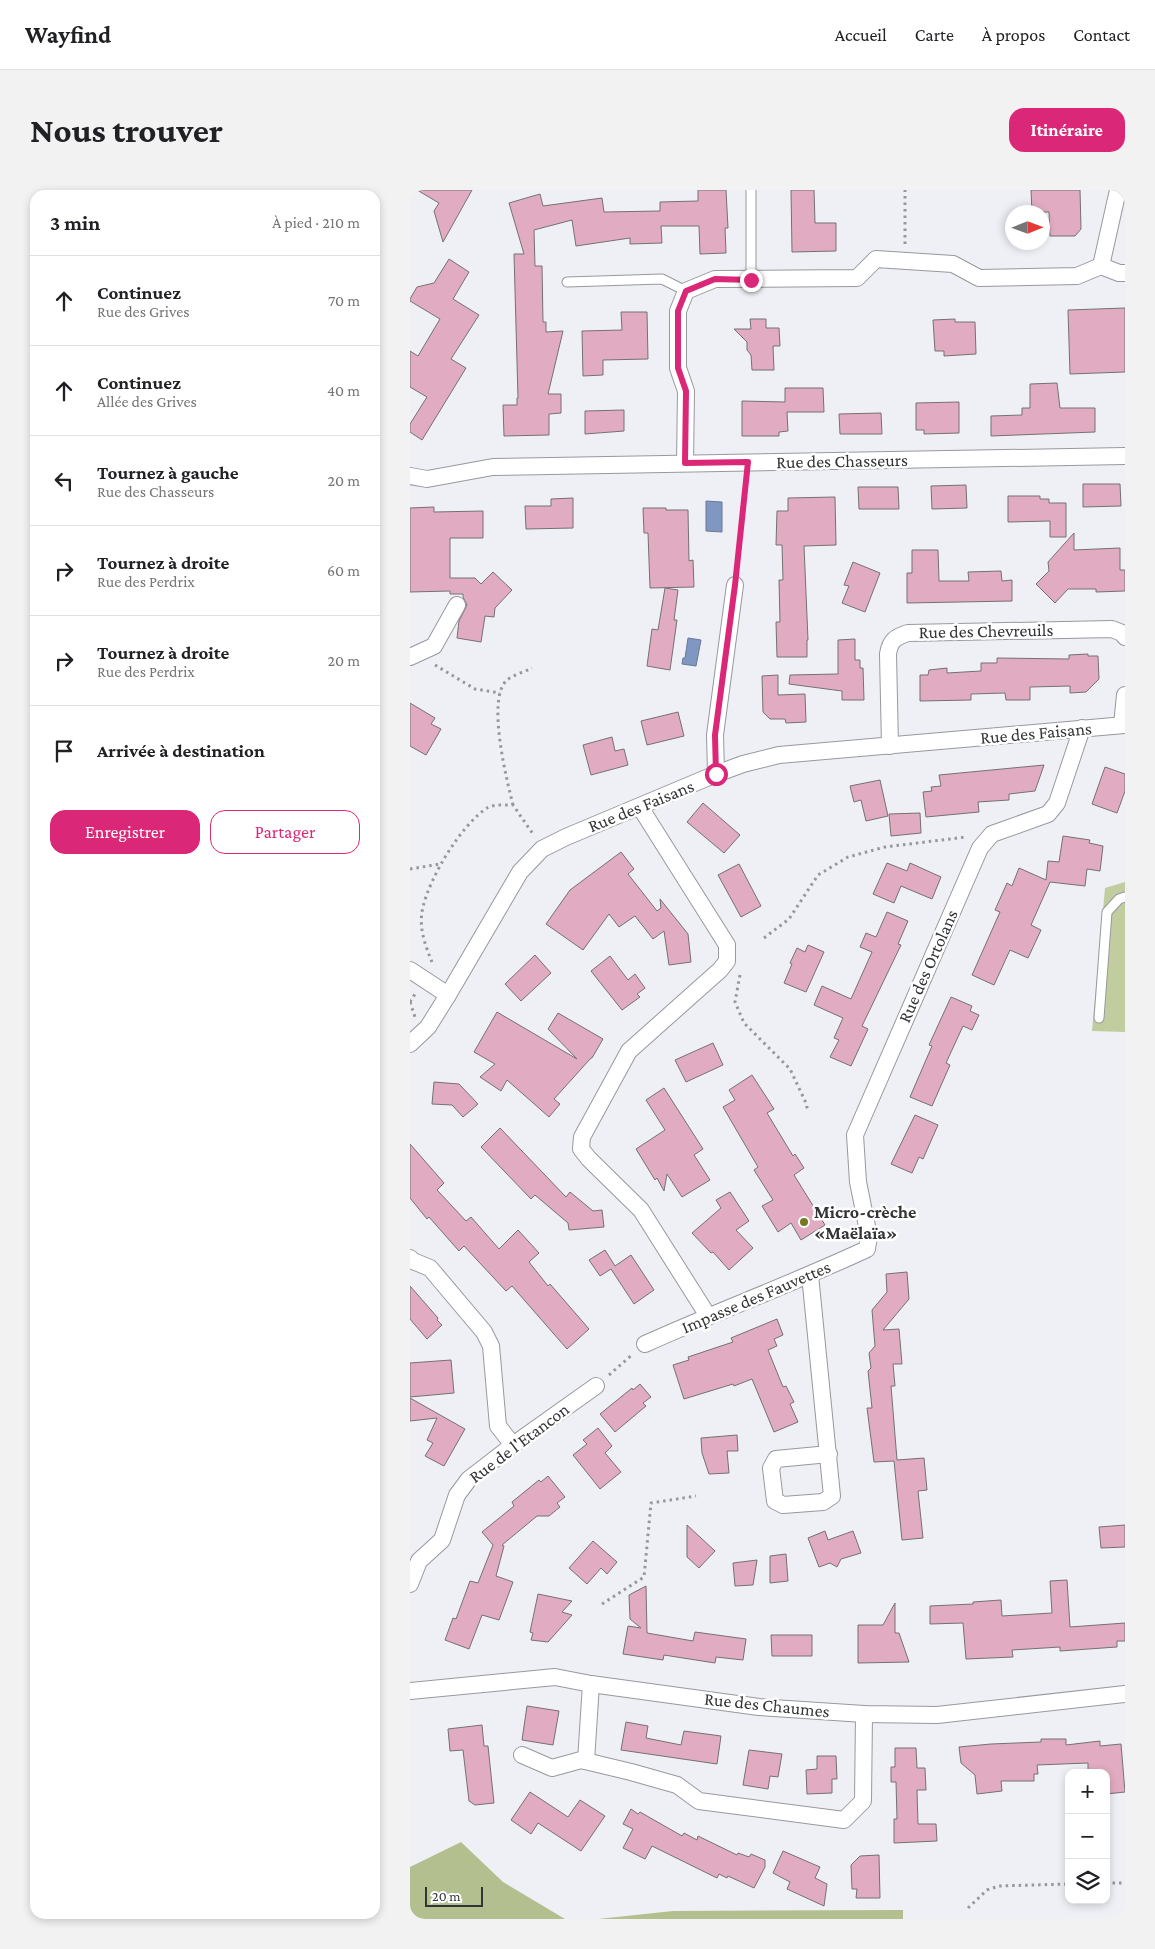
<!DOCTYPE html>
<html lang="fr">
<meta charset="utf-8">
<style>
body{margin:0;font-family:"Crimson Pro",serif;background:#f2f2f2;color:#202124}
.controls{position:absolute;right:15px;bottom:15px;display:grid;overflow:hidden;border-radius:10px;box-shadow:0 2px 8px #0003}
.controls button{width:45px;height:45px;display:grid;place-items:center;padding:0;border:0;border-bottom:1px solid #e0e0e0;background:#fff;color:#202124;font:25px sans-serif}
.compass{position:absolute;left:595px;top:15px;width:45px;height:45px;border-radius:50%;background:#fff;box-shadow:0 2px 8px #0003;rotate:89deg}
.scale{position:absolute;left:15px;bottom:12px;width:58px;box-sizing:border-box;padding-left:5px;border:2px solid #333436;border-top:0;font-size:14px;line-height:18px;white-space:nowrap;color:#333436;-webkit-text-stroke:4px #fff;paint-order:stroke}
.stop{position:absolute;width:15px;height:15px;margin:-11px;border:4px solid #db2777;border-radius:50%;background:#fff}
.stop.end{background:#db2777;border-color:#fff;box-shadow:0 1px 5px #0008}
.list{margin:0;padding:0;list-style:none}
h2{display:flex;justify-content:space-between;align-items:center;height:65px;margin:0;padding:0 20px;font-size:21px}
h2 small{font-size:16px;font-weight:400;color:#757577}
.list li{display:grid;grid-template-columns:32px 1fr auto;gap:15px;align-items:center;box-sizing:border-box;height:90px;padding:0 20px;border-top:1px solid #e0e0e0}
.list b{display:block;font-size:19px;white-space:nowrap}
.list p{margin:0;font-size:16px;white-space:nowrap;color:#757577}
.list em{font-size:16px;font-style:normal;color:#757577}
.actions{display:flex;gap:10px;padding:15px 20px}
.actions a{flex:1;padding:11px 0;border:1px solid #db2777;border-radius:15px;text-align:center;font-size:18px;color:#db2777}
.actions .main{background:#db2777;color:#fff}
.icon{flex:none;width:28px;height:28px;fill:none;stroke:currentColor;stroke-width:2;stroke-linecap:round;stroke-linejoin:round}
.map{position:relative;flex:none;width:715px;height:1729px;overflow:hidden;border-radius:15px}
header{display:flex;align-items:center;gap:30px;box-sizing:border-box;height:70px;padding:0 25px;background:#fff;border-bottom:1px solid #e0e0e0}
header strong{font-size:24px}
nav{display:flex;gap:28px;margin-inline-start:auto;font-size:18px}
.intro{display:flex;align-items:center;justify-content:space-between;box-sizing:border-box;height:120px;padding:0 30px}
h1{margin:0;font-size:35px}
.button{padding:12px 22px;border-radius:15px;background:#db2777;color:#fff;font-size:18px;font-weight:700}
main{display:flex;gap:30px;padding:0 30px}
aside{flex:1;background:#fff;border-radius:15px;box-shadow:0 2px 8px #0003}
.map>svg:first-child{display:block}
.green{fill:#c1cd9f}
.forest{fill:#b3bf8e}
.water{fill:#8097c1;stroke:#697997}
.building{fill:#e1acc1;stroke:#757072}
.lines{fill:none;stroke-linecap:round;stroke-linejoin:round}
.service-casing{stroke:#97999e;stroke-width:11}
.minor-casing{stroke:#97999e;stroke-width:18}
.path{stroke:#96979b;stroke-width:3;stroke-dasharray:2.5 4;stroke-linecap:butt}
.service{stroke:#fff;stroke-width:9}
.minor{stroke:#fff;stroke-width:16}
.route{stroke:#db2777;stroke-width:6}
.poi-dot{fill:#78781e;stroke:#fff;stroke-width:2}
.labels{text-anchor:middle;stroke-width:5;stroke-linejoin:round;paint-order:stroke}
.street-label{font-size:18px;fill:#333436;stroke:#fff}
.poi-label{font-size:18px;font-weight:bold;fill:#333436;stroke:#fff;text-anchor:start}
</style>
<header>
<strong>Wayfind</strong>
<nav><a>Accueil</a><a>Carte</a><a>À propos</a><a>Contact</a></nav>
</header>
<div class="intro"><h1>Nous trouver</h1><a class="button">Itinéraire</a></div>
<main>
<aside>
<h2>3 min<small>À pied · 210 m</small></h2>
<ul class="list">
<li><svg class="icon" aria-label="ahead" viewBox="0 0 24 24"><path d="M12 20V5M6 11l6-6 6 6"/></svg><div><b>Continuez</b><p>Rue des Grives</p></div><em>70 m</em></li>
<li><svg class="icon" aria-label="ahead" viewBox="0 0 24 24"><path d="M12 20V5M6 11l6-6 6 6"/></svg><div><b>Continuez</b><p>Allée des Grives</p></div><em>40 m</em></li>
<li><svg class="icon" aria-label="left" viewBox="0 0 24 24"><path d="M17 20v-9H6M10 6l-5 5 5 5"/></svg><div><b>Tournez à gauche</b><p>Rue des Chasseurs</p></div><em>20 m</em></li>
<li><svg class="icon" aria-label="right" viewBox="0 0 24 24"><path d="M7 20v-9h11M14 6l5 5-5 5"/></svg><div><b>Tournez à droite</b><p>Rue des Perdrix</p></div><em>60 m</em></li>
<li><svg class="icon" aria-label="right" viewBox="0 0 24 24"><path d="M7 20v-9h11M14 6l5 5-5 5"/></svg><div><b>Tournez à droite</b><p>Rue des Perdrix</p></div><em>20 m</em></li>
<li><svg class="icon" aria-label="arrive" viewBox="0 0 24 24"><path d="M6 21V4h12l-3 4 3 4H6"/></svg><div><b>Arrivée à destination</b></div></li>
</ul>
<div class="actions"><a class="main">Enregistrer</a><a>Partager</a></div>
</aside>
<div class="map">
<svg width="715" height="1729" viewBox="0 0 715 1729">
<rect width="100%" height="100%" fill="#eef0f5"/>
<polygon class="green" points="715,692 715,842 682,841 695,698"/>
<g class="forest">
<polygon points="51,1652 93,1692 155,1729 0,1729 0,1677"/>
<polygon points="493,1720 493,1729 188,1729 263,1721"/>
</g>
<g class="water">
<polygon points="296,311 312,312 312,342 296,341"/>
<polygon points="278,448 291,450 286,476 272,474 273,468 275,468"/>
</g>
<g class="building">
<polygon points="7,0 62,0 33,52 24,21 29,13"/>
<polygon points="288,0 316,0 318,38 315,38 316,63 290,64 289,36 251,36 252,53 220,54 220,48 166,56 162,30 124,40 125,76 132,76 133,132 136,132 136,142 153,141 138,204 151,204 151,223 139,224 139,245 94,246 93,215 107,215 107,208 108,208 104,64 114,64 99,13 130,4 133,16 192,8 194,22 250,21 250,12 288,11"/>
<polygon points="381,0 404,0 405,33 426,33 426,61 382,62"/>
<polygon points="621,0 670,0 671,39 665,46 640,46 639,22 622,22"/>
<polygon points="39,69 59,82 43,109 69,125 41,169 56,178 12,250 0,242 0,234 17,207 0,197 0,161 8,166 30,129 0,111 0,109 7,97 24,93"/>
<polygon points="715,118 715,182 660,184 658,120"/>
<polygon points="211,122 237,122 238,169 193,170 193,185 173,186 172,141 212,140"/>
<polygon points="340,129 356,129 356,138 369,138 370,156 363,156 364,180 342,180 341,165 337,160 337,152 324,139 341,139"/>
<polygon points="545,129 545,132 565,132 566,164 534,166 534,161 525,161 523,130"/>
<polygon points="647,193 650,218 685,218 685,242 581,246 581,226 612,225 612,218 620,218 620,194"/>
<polygon points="375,198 413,198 414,222 377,222 378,241 369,242 369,246 332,246 332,211 375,212"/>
<polygon points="549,212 549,243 514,244 514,240 506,240 506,213"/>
<polygon points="214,220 214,241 175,244 175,221"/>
<polygon points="471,223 472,244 430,244 429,224"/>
<polygon points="673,294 710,294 711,316 673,317"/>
<polygon points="556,295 557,318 522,319 521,296"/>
<polygon points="448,297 488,297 489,319 449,319"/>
<polygon points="598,306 630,306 630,309 639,309 639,313 656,313 656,347 640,347 640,331 598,332"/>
<polygon points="425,307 426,355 394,356 398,450 397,450 397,467 367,467 366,432 370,432 369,390 373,390 372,355 366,355 367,321 378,321 378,308"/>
<polygon points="163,308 163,338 116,339 115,316 141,316 141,309"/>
<polygon points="24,317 24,322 73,321 73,348 40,348 40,388 65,388 71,394 83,382 102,400 85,418 84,427 75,426 71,452 47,448 49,431 57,415 53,407 53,404 40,404 40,401 0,402 0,318"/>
<polygon points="233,318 256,318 256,320 278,320 279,371 283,370 284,397 240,398 238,343 234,343"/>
<polygon points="664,343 664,360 710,358 710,380 715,380 715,401 686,402 686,399 658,399 645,413 626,394 639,381 638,372"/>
<polygon points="502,360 528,360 529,391 559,391 558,382 591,381 592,391 602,390 602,411 497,413 497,383 502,383"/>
<polygon points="443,372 470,383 455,422 432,413 439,396 434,395"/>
<polygon points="255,398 268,400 264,430 267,430 260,480 237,476 242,439 248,440"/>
<polygon points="445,449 445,470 450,470 450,478 453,478 454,510 432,510 432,501 379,494 380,485 428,484 428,450"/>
<polygon points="678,464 678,466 688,466 689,489 676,502 660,503 660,496 620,497 620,510 596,510 595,503 561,504 561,510 510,511 510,485 518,485 519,480 537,478 537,483 571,481 571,473 587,473 587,468 659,469 659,465"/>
<polygon points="368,485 368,505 395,504 396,532 376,533 375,529 360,529 353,522 352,486"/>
<polygon points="0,513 25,528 21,534 31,539 16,565 0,556"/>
<polygon points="268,522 274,546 237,555 231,531"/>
<polygon points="202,547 205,561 214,559 218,575 181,585 173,555"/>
<polygon points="634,575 625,601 599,604 599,610 568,612 569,622 516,627 513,602 522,601 521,597 531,596 529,585"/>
<polygon points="695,577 715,584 715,601 707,623 682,614"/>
<polygon points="470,590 478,626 456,631 451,610 444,612 440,596"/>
<polygon points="293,613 330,645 314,663 277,632"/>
<polygon points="510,623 511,643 481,646 479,624"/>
<polygon points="653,646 680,650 679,653 693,656 690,681 677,679 675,696 640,692 621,735 631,740 618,768 600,760 584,795 562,785 590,722 585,720 597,693 602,696 609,678 636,690 638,671 649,672"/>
<polygon points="211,662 224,679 218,684 247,721 251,718 250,709 278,744 281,772 259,775 254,741 243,749 225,726 209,737 199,724 173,760 136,734 160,700"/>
<polygon points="477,673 497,681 500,673 531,687 522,709 491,696 484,713 463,704"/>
<polygon points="329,674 351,716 331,727 308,685"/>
<polygon points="477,722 498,731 488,754 491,755 452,836 458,839 441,876 420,867 429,850 424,848 433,828 404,815 412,796 441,809 462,762 450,757 456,743 466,747"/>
<polygon points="398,755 414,762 396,802 374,793 382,774 380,773 387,758 395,762"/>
<polygon points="125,765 141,783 111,811 95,794"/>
<polygon points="200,766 218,790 225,784 235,798 227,804 230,807 212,820 181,781"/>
<polygon points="541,807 562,816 560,821 569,825 562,840 553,836 536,873 540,875 522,916 500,907 522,856 519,855"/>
<polygon points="87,822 167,869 138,839 148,823 193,849 182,868 181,868 144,909 150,914 139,927 97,890 91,901 70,887 85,874 64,862"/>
<polygon points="303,853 313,875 276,892 265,870"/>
<polygon points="342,885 364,919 357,923 383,966 385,964 394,978 384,985 415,1035 391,1050 381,1033 368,1042 352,1016 363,1010 344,980 348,977 313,917 325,910 319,900"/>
<polygon points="24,892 49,894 68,914 53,927 42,915 22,914"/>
<polygon points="254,898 293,959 284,965 300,990 272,1007 257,984 254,1001 247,988 245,990 226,959 255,940 236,910"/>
<polygon points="505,925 528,935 513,969 509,967 502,983 481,974"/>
<polygon points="90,938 156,1007 160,1002 183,1021 192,1020 194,1037 159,1040 158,1033 125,1005 121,1009 71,957"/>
<polygon points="0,954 34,993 27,1000 56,1031 61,1027 89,1059 108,1040 129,1063 119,1072 138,1096 140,1094 179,1139 157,1159 102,1096 96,1101 54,1056 49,1061 19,1027 17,1029 0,1008"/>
<polygon points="320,1002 339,1031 326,1040 343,1058 319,1080 303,1062 301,1063 282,1043 311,1018 306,1010"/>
<polygon points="195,1060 205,1076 221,1065 244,1100 224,1114 201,1079 190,1086 179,1070"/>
<polygon points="497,1082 499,1109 473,1140 489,1139 492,1174 483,1174 485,1196 481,1196 487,1270 514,1268 517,1300 508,1301 513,1348 492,1350 484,1271 464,1272 457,1218 462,1218 458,1181 461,1178 459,1163 465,1156 462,1120 477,1102 476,1084"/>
<polygon points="0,1096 28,1128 27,1130 32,1135 17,1149 0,1129"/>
<polygon points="367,1129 373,1145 364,1149 367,1156 358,1160 373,1197 376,1196 384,1212 380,1214 388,1232 364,1242 342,1189 324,1196 323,1194 274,1209 263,1175 279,1170 278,1167 323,1152 321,1148"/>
<polygon points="41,1170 44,1203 0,1207 0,1173"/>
<polygon points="230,1194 241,1207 233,1213 236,1216 205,1242 190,1224 222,1198 223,1200"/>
<polygon points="0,1208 55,1239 34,1276 15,1266 23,1253 17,1250 27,1228 0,1231"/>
<polygon points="188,1238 202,1256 195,1263 211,1282 190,1299 163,1265 177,1254 173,1250"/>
<polygon points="327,1245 328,1261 317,1261 319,1283 299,1284 292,1263 291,1248"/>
<polygon points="138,1286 155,1307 147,1313 150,1317 139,1326 127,1326 92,1355 94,1356 86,1386 103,1392 89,1430 72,1425 59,1459 35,1450 43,1428 46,1429 60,1391 68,1393 83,1355 72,1342 104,1316 102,1312 129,1290 131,1292"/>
<polygon points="277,1335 305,1361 289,1378 277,1367"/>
<polygon points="715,1335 715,1357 691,1358 689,1337"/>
<polygon points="415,1341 418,1350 443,1341 451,1363 431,1369 427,1377 420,1373 409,1377 398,1348"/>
<polygon points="183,1351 207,1372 197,1384 191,1378 177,1394 159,1378"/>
<polygon points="376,1364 378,1391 360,1393 360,1366"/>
<polygon points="347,1370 343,1395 325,1396 323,1373"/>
<polygon points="657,1390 660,1437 715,1433 715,1451 707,1451 707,1457 650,1461 650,1457 602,1460 603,1467 556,1469 553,1433 520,1434 520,1416 563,1414 563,1412 591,1410 592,1426 642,1423 640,1391"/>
<polygon points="236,1396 237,1443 283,1451 285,1442 336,1449 333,1470 306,1467 305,1473 254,1465 253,1470 213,1464 218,1436 231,1438 220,1429 219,1405"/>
<polygon points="128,1404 162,1411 152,1422 162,1425 138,1452 121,1450 123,1443 120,1442"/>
<polygon points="485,1413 485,1443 489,1443 499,1472 448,1473 448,1435 473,1435"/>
<polygon points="361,1445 402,1445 402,1466 362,1466"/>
<polygon points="117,1516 149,1521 143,1555 112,1550"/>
<polygon points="216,1532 238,1536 236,1548 271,1555 274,1541 311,1546 307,1574 211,1560"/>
<polygon points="72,1535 74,1556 78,1556 84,1613 65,1615 59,1611 53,1560 40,1561 38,1539"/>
<polygon points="631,1549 656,1549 656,1555 690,1551 690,1556 711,1554 715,1602 696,1604 696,1583 678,1583 678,1573 627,1575 628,1584 624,1584 624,1591 591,1591 592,1601 567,1604 565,1585 551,1573 549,1557 581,1554 631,1552"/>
<polygon points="485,1558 506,1558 507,1578 515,1578 516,1600 507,1600 508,1634 526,1634 527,1651 484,1653 484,1629 487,1629 486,1592 481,1592 481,1577 485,1577"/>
<polygon points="339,1560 372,1564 368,1587 360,1586 358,1599 333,1595"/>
<polygon points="407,1566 426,1566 427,1589 422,1589 422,1603 397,1604 396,1580 407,1579"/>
<polygon points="120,1602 158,1627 170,1610 195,1626 171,1661 128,1633 121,1644 101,1630"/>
<polygon points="221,1619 228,1624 230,1622 272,1646 274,1643 287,1650 288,1646 327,1665 328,1663 339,1667 341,1664 355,1670 355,1677 344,1698 318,1686 317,1688 309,1684 307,1688 242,1656 235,1669 213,1658 223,1639 213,1634"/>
<polygon points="373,1661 410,1677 405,1688 417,1694 414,1716 377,1699 380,1692 363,1683"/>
<polygon points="469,1665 470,1708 446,1708 447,1699 442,1699 441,1675 450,1666"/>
</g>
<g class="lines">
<defs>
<g id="service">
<polyline points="341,0 341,90"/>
<polyline points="157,92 252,89 276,101"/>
<polyline points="689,828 697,722 709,709 715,707"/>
</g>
<g id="minor">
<polyline points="691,76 708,0"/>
<polyline points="691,76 709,83 715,83"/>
<polyline points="275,273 276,201 268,178 268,121 276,101 305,89 447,88 466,69 543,74 569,88 667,86 691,76"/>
<polyline points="0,286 17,289 83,277 715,266"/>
<polyline points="0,467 24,456 47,415"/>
<polyline points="712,535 715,505"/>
<path d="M480,556l-2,-92c2,-13 7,-17 20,-21l204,-4 10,4 3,4"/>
<polyline points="306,584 305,545 325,395"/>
<polyline points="230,617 317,755 317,771 310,780 219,861 172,947 171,959 179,969 231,1020 298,1126"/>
<polyline points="0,780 38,805"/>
<polyline points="0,854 18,837 38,805 110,682 132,659 156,647 306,584 333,574 369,565 715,535"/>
<polyline points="0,1068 3,1071 20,1078 74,1142 81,1156 88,1236 103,1255"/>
<polyline points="400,1085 422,1306 413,1312 373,1315 365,1311 361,1278 366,1269 419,1264"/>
<path d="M235,1154c73,-33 149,-61 222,-95l2,-13 -11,-54 -3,-47 125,-287 12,-14 56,-20 9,-11 25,-75"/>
<polyline points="0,1394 9,1371 32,1350 47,1305 59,1289 103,1255 186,1196"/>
<polyline points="0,1501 145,1487 181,1494 349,1517 454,1524 527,1525 715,1504"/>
<polyline points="112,1565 142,1578 171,1570 221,1582 267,1595 289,1611 434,1630 453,1611 454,1524"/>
<polyline points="176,1571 181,1494"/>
</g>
</defs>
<use href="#service" class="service-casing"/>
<use href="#minor" class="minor-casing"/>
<g class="path">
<polyline points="495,54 495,0"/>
<polyline points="327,378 336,290"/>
<polyline points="25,475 65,499 90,503"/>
<path d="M103,615c-6,-24 -27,-107 -6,-125 6,-5 17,-8 25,-12"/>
<polyline points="0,679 30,674"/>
<polyline points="354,748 379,729 408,685 438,667 475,657 556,647"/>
<path d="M22,772c-7,-17 -14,-36 -9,-55 7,-30 38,-82 64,-99 6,-4 19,-3 26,-3l20,29"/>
<polyline points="330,785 325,812 334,833 380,879 396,913 398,922"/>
<polyline points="0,812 5,804"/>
<polyline points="0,812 5,827"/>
<polyline points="199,1185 223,1164"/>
<polyline points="192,1414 234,1387 241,1313 286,1306"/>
<polyline points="696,1693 715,1693"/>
<polyline points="558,1718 577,1700 589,1696 659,1694"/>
</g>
<use href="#service" class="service"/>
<use href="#minor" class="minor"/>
</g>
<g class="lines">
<polyline class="route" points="306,584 305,545 325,395 338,272 275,273 276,201 268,178 268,121 276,101 305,89 341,90"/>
</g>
<circle class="poi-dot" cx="394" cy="1032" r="5"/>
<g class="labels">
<g class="street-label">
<text transform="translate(432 271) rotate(-1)" y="6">Rue des Chasseurs</text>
<text transform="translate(576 441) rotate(-1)" y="6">Rue des Chevreuils</text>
<text transform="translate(626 543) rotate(-5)" y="6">Rue des Faisans</text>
<text transform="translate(231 616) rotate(-22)" y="6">Rue des Faisans</text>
<text transform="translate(518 776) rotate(-66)" y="6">Rue des Ortolans</text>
<text transform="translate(346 1107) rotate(-23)" y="6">Impasse des Fauvettes</text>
<text transform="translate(109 1253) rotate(-37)" y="6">Rue de l'Etancon</text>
<text transform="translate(357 1515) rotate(6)" y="6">Rue des Chaumes</text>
</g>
<g class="poi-label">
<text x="404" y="1028">Micro-crèche<tspan x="404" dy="21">«Maëlaïa»</tspan></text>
</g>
</g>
</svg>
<div class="controls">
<button>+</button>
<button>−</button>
<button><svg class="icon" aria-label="layers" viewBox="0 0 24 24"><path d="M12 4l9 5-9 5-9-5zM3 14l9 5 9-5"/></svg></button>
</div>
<svg class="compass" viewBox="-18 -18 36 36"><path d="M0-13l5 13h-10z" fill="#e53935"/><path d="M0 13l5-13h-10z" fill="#757577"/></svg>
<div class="scale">20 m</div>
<div class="stop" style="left:306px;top:584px"></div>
<div class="stop end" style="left:341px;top:90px"></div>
</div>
</main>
